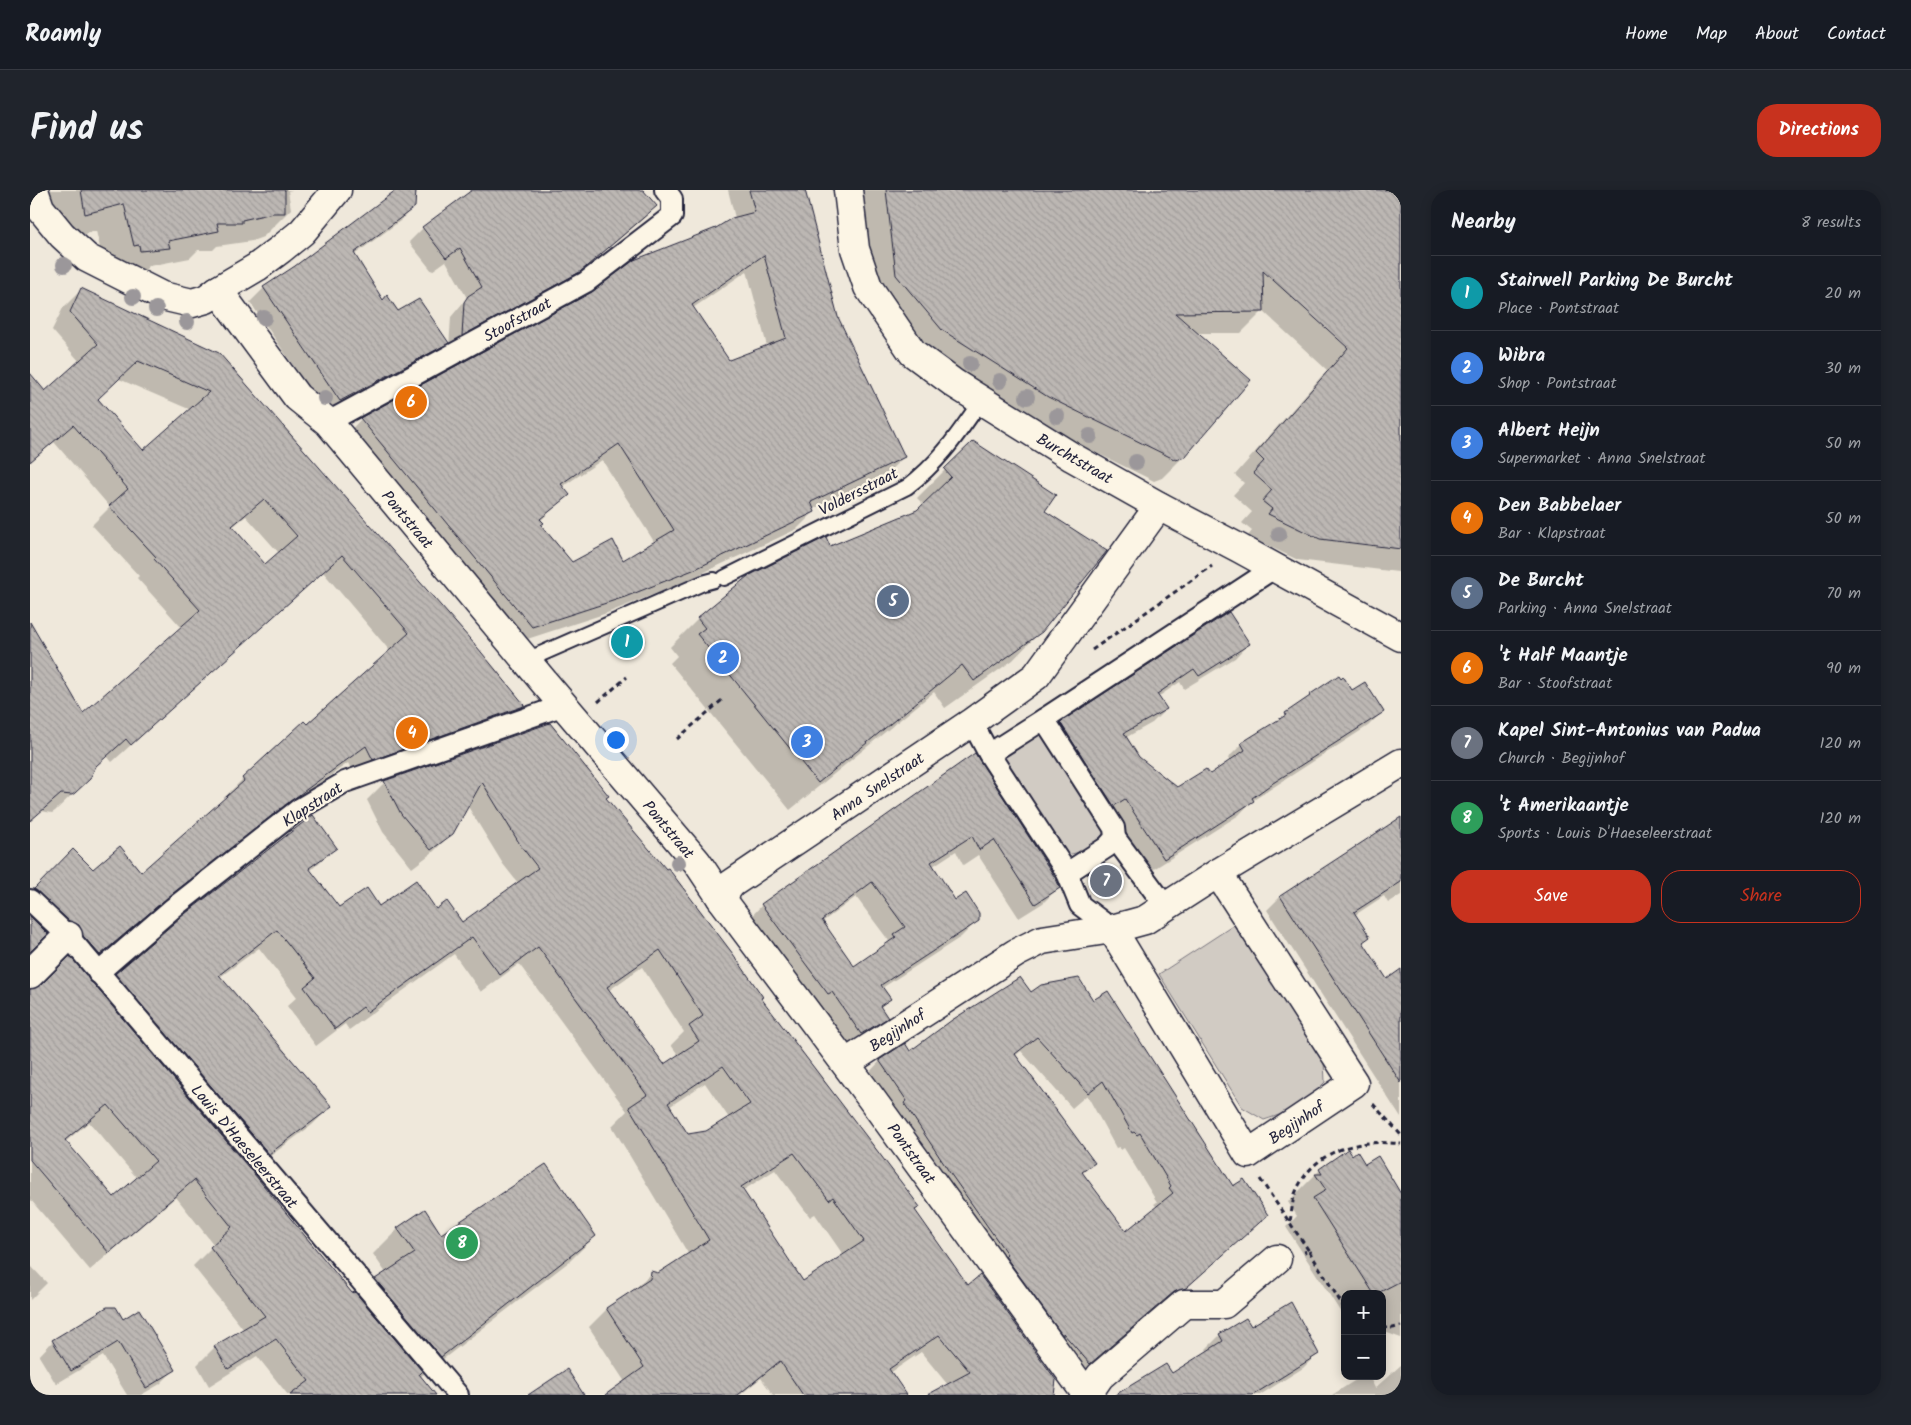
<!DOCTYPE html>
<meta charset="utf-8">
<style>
body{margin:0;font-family:Kalam,sans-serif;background:#20242c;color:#f1f3f6}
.controls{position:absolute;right:15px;bottom:15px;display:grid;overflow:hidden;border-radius:10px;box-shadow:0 2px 12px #0003}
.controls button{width:45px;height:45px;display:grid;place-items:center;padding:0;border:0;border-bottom:1px solid #363941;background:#171b24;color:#f1f3f6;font:25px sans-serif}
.you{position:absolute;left:585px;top:549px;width:18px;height:18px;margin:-12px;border:4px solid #fff;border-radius:50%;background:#1a73e8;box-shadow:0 0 0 8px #1a73e833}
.badge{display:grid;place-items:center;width:32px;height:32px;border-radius:50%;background:#c8321e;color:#fff;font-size:16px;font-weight:700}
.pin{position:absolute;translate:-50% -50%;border:2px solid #fff;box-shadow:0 1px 5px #0006}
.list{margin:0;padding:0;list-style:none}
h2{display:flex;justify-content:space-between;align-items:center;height:65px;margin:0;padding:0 20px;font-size:21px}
h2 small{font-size:16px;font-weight:400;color:#9ea1a6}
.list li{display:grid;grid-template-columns:32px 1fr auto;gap:15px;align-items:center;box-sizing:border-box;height:75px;padding:0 20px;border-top:1px solid #363941}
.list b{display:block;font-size:19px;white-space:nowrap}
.list p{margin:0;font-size:16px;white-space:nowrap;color:#9ea1a6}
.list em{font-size:16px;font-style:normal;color:#9ea1a6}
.actions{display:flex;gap:10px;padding:15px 20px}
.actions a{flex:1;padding:11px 0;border:1px solid #c8321e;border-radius:20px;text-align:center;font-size:18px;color:#c8321e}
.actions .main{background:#c8321e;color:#fff}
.map{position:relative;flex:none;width:1371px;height:1205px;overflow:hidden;border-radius:20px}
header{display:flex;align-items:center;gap:30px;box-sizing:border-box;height:70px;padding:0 25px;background:#171b24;border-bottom:1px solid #363941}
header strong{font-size:24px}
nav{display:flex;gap:28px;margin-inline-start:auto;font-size:18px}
.intro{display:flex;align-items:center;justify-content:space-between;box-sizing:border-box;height:120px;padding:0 30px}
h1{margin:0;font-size:35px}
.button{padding:12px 22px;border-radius:20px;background:#c8321e;color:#fff;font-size:18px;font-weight:700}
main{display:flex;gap:30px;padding:0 30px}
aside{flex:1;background:#171b24;border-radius:20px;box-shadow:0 2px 12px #0003}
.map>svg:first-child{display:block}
.green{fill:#d1cbc3;stroke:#7a767f}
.shadow{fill:#0003;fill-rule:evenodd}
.building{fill:url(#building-back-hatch);stroke:#22223b;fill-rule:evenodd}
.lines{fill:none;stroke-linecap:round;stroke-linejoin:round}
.service-casing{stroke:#22223b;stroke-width:18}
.pedestrian-casing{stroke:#22223b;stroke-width:24}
.minor-casing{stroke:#22223b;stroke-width:31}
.tertiary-casing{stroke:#22223b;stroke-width:31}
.path{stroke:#22223b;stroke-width:3;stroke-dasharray:5 4;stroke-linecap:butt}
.service{stroke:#fcf5e5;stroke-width:14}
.pedestrian{stroke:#fcf5e5;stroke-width:20}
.minor{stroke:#fcf5e5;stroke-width:28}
.tertiary{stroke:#fcf5e5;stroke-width:28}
.tree{fill:#9b979a}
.labels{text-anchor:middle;stroke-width:4.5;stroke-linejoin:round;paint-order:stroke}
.street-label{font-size:16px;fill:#22223b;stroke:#fcf5e5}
</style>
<header>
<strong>Roamly</strong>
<nav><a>Home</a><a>Map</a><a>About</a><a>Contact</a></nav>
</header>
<div class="intro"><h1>Find us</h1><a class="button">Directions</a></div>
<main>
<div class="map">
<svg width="1371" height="1205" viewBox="0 0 1371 1205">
<defs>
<pattern id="building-back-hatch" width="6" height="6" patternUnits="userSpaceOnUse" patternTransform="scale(1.25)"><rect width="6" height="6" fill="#bcb7b3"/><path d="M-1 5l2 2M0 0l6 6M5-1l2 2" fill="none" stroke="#a19d9b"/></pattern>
</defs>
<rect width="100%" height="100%" fill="#efe8db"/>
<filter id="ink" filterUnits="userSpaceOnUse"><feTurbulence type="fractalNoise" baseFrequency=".02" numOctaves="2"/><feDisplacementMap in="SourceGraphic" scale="10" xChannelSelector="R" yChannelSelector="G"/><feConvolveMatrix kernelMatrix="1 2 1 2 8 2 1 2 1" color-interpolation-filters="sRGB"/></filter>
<g filter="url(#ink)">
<g class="green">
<path d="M1003,543l13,4 59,94c-5,9 -25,24 -37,23 0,0 -6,-3 -7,-3l-57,-91 2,-8z"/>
<path d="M1204,735l90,136 1,21c-21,22 -32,29 -61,38l-22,-13 -83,-133z"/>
</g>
<g class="shadow">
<polygon points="18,0 262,0 258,1 261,19 233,47 222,51 187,56 183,60 168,60 160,68 119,76 110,85 76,83 66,41 28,51"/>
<polygon points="368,0 385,0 384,16 370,31 324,65 353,111 418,153 404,166 297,225 220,112 234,98 266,77"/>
<polygon points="449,0 611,0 626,16 612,30 534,96 419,158 421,127 437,108 416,71 402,81 379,52 393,38"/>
<path d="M698,0h76l33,127 67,140 -17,16 -74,36 1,3 -17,17 -122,57 -68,27 -92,30 -170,-207 16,-17 374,-201zM717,81l20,75 -39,16 -35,-54zM572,270l53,83 -33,19 -50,2 -32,-39v-4l28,-26 -6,-8z"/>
<polygon points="832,0 1371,0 1371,385 1368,382 1268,370 1218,346 1222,341 1212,333 1222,322 1203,305 1214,293 1205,285 1297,180 1233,121 1211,143 1166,143 1154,266 1132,288 1124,291 996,228 891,161 845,106"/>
<path d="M51,100l138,64 304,352 -18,18 -150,53 -7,-14 -76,55 -126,99 -64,55 17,20 17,-18 219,-126 -25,23 29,38 40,-1 57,2 26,14 56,-41 -15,-19 -36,-59 -15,28 -19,19 -21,16 -29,-36 -16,-32 18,-18 164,-58 370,483 -5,5 53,75 84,108h-121l18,-10 -27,-33 -31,21 16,22h-133l-12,-17 -21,17h-133l18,-13 -36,-55 18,-18 26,-18 18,-18 8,2 30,-20 -77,-129 15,-15 -108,-147 -38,28 -27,-38 -105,76 -4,-6 -29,22 -29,-40 10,-9 -38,-49 -39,29 110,130 -18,18 -62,46 102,124 6,2 17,-17 11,-7 -13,-19 25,-25 42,7h155l-25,25 -150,116 14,18h-146l-31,-39 -48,30 -12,-21 18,-18 29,-17 -51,-64 21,-21 -38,-48 -86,73 -60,-71v-209l12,-4 27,-28 -23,-24 -16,16v-55l43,-44 20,19 48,4 85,-76 -1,-1 18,-18 147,-128 -67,-79 -211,190 -5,-6 -14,13 -4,9 -34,33 -3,2 -11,-2 -11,10v-196l53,90 99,-87 -45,-50 2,-2 -47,-51 18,-18 -56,-65 -24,20v-87l15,18 35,-31 -28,-32 11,-22zM89,189l72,31 -49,42 -45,-53zM216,326l33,37 -15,13 -33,-38zM612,777l42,65 -13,13 8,11 -16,10 -55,-75zM675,893l24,35 -23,14 -19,3 -18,-28zM59,932l48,56 -23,20 -49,-56zM745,980l35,47 5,-3 29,42 -41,27 -61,-92z"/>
<polygon points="943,252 1014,322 1011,441 983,470 915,518 904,502 760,620 640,473 647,466 640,457 668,429 719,387 800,357 888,321 894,315 887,308"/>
<polygon points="1218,454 1205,468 1154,499 1150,492 1128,507 1136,519 1122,533 1095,548 1108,567 1147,598 1179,586 1200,572 1198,568 1212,554 1249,531 1256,524 1322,502 1352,522 1338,536 1222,611 1209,625 1119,682 1080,622 1017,547 1031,533"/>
<path d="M944,564l85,133 -16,16 -24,15 -41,-63 -15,10 -7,-14 -23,15 21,36 23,19 -16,16 -79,51 7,11 -9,9 6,9 -16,16 -25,16 -98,-128 15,-16zM826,707l33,44 -7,7 -28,20 -32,-46z"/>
<polygon points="1371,629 1371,705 1358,713 1354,706 1325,725 1339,747 1332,753 1371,813 1371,928 1237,720 1250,707"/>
<path d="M1000,803l62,8 141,187 33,27 -97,89 -12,3 -83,72 -209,-302 15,-16 30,-9zM991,861l51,57 15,-13 29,53 3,-1 2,3 3,-2 33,54 -3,2 3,3 -31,26 -44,-59 11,-11 -78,-107z"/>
<polygon points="1321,966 1371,1004 1371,1148 1352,1141 1352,1104 1315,1104 1315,1129 1256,1037 1267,1026 1258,1012 1290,980"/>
<polygon points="0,1075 17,1093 0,1110"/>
<polygon points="93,1130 145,1179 130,1194 111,1205 97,1205 73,1166 26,1194 9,1166 23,1151"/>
<polygon points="1220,1138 1287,1164 1273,1178 1230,1205 1088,1205 1141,1185 1178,1162 1176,1159 1190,1145"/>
<polygon points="1371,1175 1371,1205 1302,1205 1332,1186 1339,1186 1345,1198"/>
</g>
<g class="building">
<polygon points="51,0 255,0 255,23 243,23 212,30 212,33 187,33 189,41 138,51 140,58 110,61 109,55 104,56 94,14 55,24"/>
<polygon points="366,0 386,0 385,17 324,63 353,110 357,105 368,121 389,109 419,153 310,211 233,97 265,76"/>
<polygon points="442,0 613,0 627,16 550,82 432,146 434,112 438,106 452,97 430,58 416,68 392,37"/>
<path d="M719,0h56l33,127 67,140 -94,45 4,10 -122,58 -68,27 -93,30 -172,-209 232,-126 42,-32 82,-32 16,-10 23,-6zM734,65l22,83 -57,22 -37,-55zM589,254l55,86 -51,30 -10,-20 -41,22 -31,-37 3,-2 -4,-4 30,-24 -9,-11z"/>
<polygon points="856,0 1371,0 1371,359 1290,349 1238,324 1242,319 1232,311 1242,300 1223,283 1234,271 1226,263 1318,158 1233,81 1234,122 1145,123 1221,190 1155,267 1146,270 1018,207 912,140 866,85"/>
<path d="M51,98l138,65 258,294 46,56 1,3 -151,54 -7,-14 -74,54 -126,99 -66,56 -17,-19 -4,-11 -10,-4 -35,-32 2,-2 37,-38 20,20 27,-23 21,26 103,-91 -2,-3 62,-57 3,3 102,-91 -67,-78 -211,190 -5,-6 -30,27 -6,13 -15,14 -3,2 -11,-1 -31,27v-199l53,91 117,-103 -46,-51 2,-2 -47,-51 19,-17 -55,-64 -43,37v-89l15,18 53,-47 -28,-32zM108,171l71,31 -66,58 -45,-51zM234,309l33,37 -32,28 -33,-38z"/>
<polygon points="943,251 1026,305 1015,321 1077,361 1012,442 944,491 932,475 788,593 667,444 675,438 667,428 718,386 796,347 800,356 887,320 921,287 914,279"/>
<polygon points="1199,422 1220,454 1169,486 1164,479 1127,504 1137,519 1094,543 1109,567 1147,597 1176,579 1180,584 1215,560 1211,553 1256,525 1255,523 1280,506 1279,505 1309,485 1311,488 1313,486 1322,500 1335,492 1354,522 1243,593 1222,608 1224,611 1134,669 1095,609 1084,616 1030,532"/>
<path d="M520,533l59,73 -3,2 60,71 2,-1 65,86 30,43 -2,1 159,209 -5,3 53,75 12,-10 76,105 -2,15h-127l43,-23 -31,-37 -50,34 18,26h-104l-23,-34 -42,34h-133l39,-28 -38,-59 44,-29 1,-8 7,2 51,-33 -80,-133 18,-12 -109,-148 -38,28 -28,-38 -105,75 -4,-5 -28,22 -31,-42 11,-9 -38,-48 -58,45 113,132 -63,47 -154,-180 66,-57 132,-102 24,33 -28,20 30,39 28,-19 12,18 37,-26 20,29 11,-8 15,21 76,-54 -17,-22 -39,-64 -29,52 -22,16 -30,-36 -17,-33zM630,760l43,66 -14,10 10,15 -35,23 -57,-77zM693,876l27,38 -44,27 -18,3 -20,-31zM764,963l35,47 4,-3 31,44 -61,40 -62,-94z"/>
<path d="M945,563l81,126 4,9 -25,16 -41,-64 -15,10 -7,-14 -41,26 24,38 11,-7 13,20v8l-98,64 10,14 -11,7 8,12 -27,16 -29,-42 -4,2 -67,-90zM842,692l33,45 -11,7 2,3 -42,29 -32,-46z"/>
<polygon points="1371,627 1371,692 1324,722 1340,747 1333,752 1357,789 1371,779 1371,893 1250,706"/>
<polygon points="0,726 18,744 0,762"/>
<path d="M40,766l184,218 98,119 3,-1 67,79 -3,3 17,21h-146l19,-14 -33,-42 -48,30 -14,-23 51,-30 -55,-69 22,-20 -38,-47 -85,73 -79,-93v-171l11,-4zM78,915l48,56 -42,36 -49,-57z"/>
<path d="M990,787l11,15 10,-7 38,-7 14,22 15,-9 125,195 11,-7 24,36 -82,73 -12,4 -84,72 -27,-31v3l-58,-80 2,-2 -57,-81 -46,-70 3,-2 -28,-41 26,-17 5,8 42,-31zM1007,847l51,56 15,-12 29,52 2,-1 3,3 3,-2 31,53 -2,2 4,5 -47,38 -44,-59 13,-9 -80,-109z"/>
<polygon points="1318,959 1322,965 1327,961 1335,974 1348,966 1371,1004 1371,1091 1346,1104 1344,1104 1283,1008 1296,1000 1285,984 1292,984 1289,979"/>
<polygon points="516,974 566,1046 411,1167 345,1089 385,1063 367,1038 395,1019 411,1044"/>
<polygon points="1261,1112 1289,1164 1223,1205 1085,1205 1136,1174 1142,1183 1193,1151 1189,1144 1216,1128 1221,1136"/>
<polygon points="77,1117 86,1117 93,1129 109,1119 146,1180 116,1198 88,1152 41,1181 22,1150"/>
<polygon points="537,1179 554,1205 498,1205"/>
</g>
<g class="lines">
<defs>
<g id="service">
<path d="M694,388l183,-91c33,-25 51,-53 74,-86"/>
<polyline points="497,470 673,393 684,390"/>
</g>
<g id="pedestrian">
<polyline points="298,232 556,92 642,26 642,9 635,0"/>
<polyline points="1014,529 1244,378"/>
<polyline points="942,532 959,564 1014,529 1084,638 1085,648 1077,657 1037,683 959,564"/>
<polyline points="1085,648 1136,717"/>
<polyline points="1037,683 1050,715 1082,739"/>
<polyline points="0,710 38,746 428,1205"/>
<polyline points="68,783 143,718 269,619 315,592 534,515"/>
</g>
<g id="minor">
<polyline points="4,0 10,18 32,45 57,68 132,106 162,113 176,109 188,100 227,77 251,59 272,42 307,0"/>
<polyline points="188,100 267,207 298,232 514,492 667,672 691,708 838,904 1057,1205"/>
<polyline points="691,708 701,694 942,532 1006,486 1129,316"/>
<polyline points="1082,739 1218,964 1324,893 1188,683"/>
<polyline points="0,784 38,746"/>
<polyline points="816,873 986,763 1012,750 1082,739 1115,730 1188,683 1371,573"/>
<polyline points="1057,1205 1070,1186 1154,1114 1194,1114 1247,1069"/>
</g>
<polyline id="tertiary" points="818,0 825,59 838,97 883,163 925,194 1042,267 1129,316 1209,358 1371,447"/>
</defs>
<use href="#service" class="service-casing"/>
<use href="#pedestrian" class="pedestrian-casing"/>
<use href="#minor" class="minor-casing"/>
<use href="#tertiary" class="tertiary-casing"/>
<g class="path">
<polyline points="609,444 615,451"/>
<polyline points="1062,460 1182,376"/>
<polyline points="568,512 597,487"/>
<polyline points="647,549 692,510"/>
<polyline points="1343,914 1371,945"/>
<polyline points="1230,989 1279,1061 1274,1062"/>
<path d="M1260,1031c2,-9 2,-19 5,-27 17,-44 63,-56 106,-50"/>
<polyline points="1279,1061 1315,1119"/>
<polyline points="1352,1138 1363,1138 1371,1136"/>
</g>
<use href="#service" class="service"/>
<use href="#pedestrian" class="pedestrian"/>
<use href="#minor" class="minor"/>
<use href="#tertiary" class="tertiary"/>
</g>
<g class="tree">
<circle cx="34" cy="75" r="8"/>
<circle cx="103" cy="107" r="8"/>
<circle cx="126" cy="119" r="8"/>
<circle cx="234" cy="128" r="8"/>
<circle cx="157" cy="132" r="8"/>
<circle cx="940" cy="174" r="8"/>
<circle cx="970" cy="191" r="8"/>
<circle cx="997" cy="207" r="8"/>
<circle cx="295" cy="208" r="8"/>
<circle cx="1027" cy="226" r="8"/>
<circle cx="1060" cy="246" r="8"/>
<circle cx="1106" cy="272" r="8"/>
<circle cx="1249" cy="344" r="8"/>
<circle cx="648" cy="673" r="8"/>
</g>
</g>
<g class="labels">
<g class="street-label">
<text transform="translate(487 129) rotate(-29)" y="6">Stoofstraat</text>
<text transform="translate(1045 268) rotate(30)" y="6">Burchtstraat</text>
<text transform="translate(828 301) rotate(-27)" y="6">Voldersstraat</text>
<text transform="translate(378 329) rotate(50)" y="6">Pontstraat</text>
<text transform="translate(847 596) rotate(-34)" y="6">Anna Snelstraat</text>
<text transform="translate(282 614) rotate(-33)" y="6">Klapstraat</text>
<text transform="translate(639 639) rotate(50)" y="6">Pontstraat</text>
<text transform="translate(867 840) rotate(-33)" y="6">Begijnhof</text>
<text transform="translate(1266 932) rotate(-34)" y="6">Begijnhof</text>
<text transform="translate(215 956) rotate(50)" y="6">Louis D'Haeseleerstraat</text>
<text transform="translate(882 963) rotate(54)" y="6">Pontstraat</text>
</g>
</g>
</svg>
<div class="controls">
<button>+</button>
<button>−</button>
</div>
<div class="you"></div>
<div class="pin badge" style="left:597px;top:452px;background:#0f9aa8">1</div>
<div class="pin badge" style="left:693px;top:468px;background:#3f7fe0">2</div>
<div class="pin badge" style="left:777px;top:552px;background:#3f7fe0">3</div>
<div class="pin badge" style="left:382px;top:543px;background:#e8710a">4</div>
<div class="pin badge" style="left:863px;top:411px;background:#5c6f8a">5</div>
<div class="pin badge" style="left:381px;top:212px;background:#e8710a">6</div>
<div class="pin badge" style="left:1076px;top:691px;background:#6b7280">7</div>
<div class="pin badge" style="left:432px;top:1053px;background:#2e9e5b">8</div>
</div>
<aside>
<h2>Nearby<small>8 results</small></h2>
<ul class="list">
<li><span class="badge" style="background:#0f9aa8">1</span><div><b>Stairwell Parking De Burcht</b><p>Place · Pontstraat</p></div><em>20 m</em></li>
<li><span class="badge" style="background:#3f7fe0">2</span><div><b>Wibra</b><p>Shop · Pontstraat</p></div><em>30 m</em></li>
<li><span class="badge" style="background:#3f7fe0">3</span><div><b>Albert Heijn</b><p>Supermarket · Anna Snelstraat</p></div><em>50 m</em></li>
<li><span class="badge" style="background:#e8710a">4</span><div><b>Den Babbelaer</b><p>Bar · Klapstraat</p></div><em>50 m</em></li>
<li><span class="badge" style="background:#5c6f8a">5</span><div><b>De Burcht</b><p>Parking · Anna Snelstraat</p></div><em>70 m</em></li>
<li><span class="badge" style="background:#e8710a">6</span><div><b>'t Half Maantje</b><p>Bar · Stoofstraat</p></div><em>90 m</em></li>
<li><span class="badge" style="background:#6b7280">7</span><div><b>Kapel Sint-Antonius van Padua</b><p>Church · Begijnhof</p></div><em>120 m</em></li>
<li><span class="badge" style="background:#2e9e5b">8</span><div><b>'t Amerikaantje</b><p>Sports · Louis D'Haeseleerstraat</p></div><em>120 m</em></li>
</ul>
<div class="actions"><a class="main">Save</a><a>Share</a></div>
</aside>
</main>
